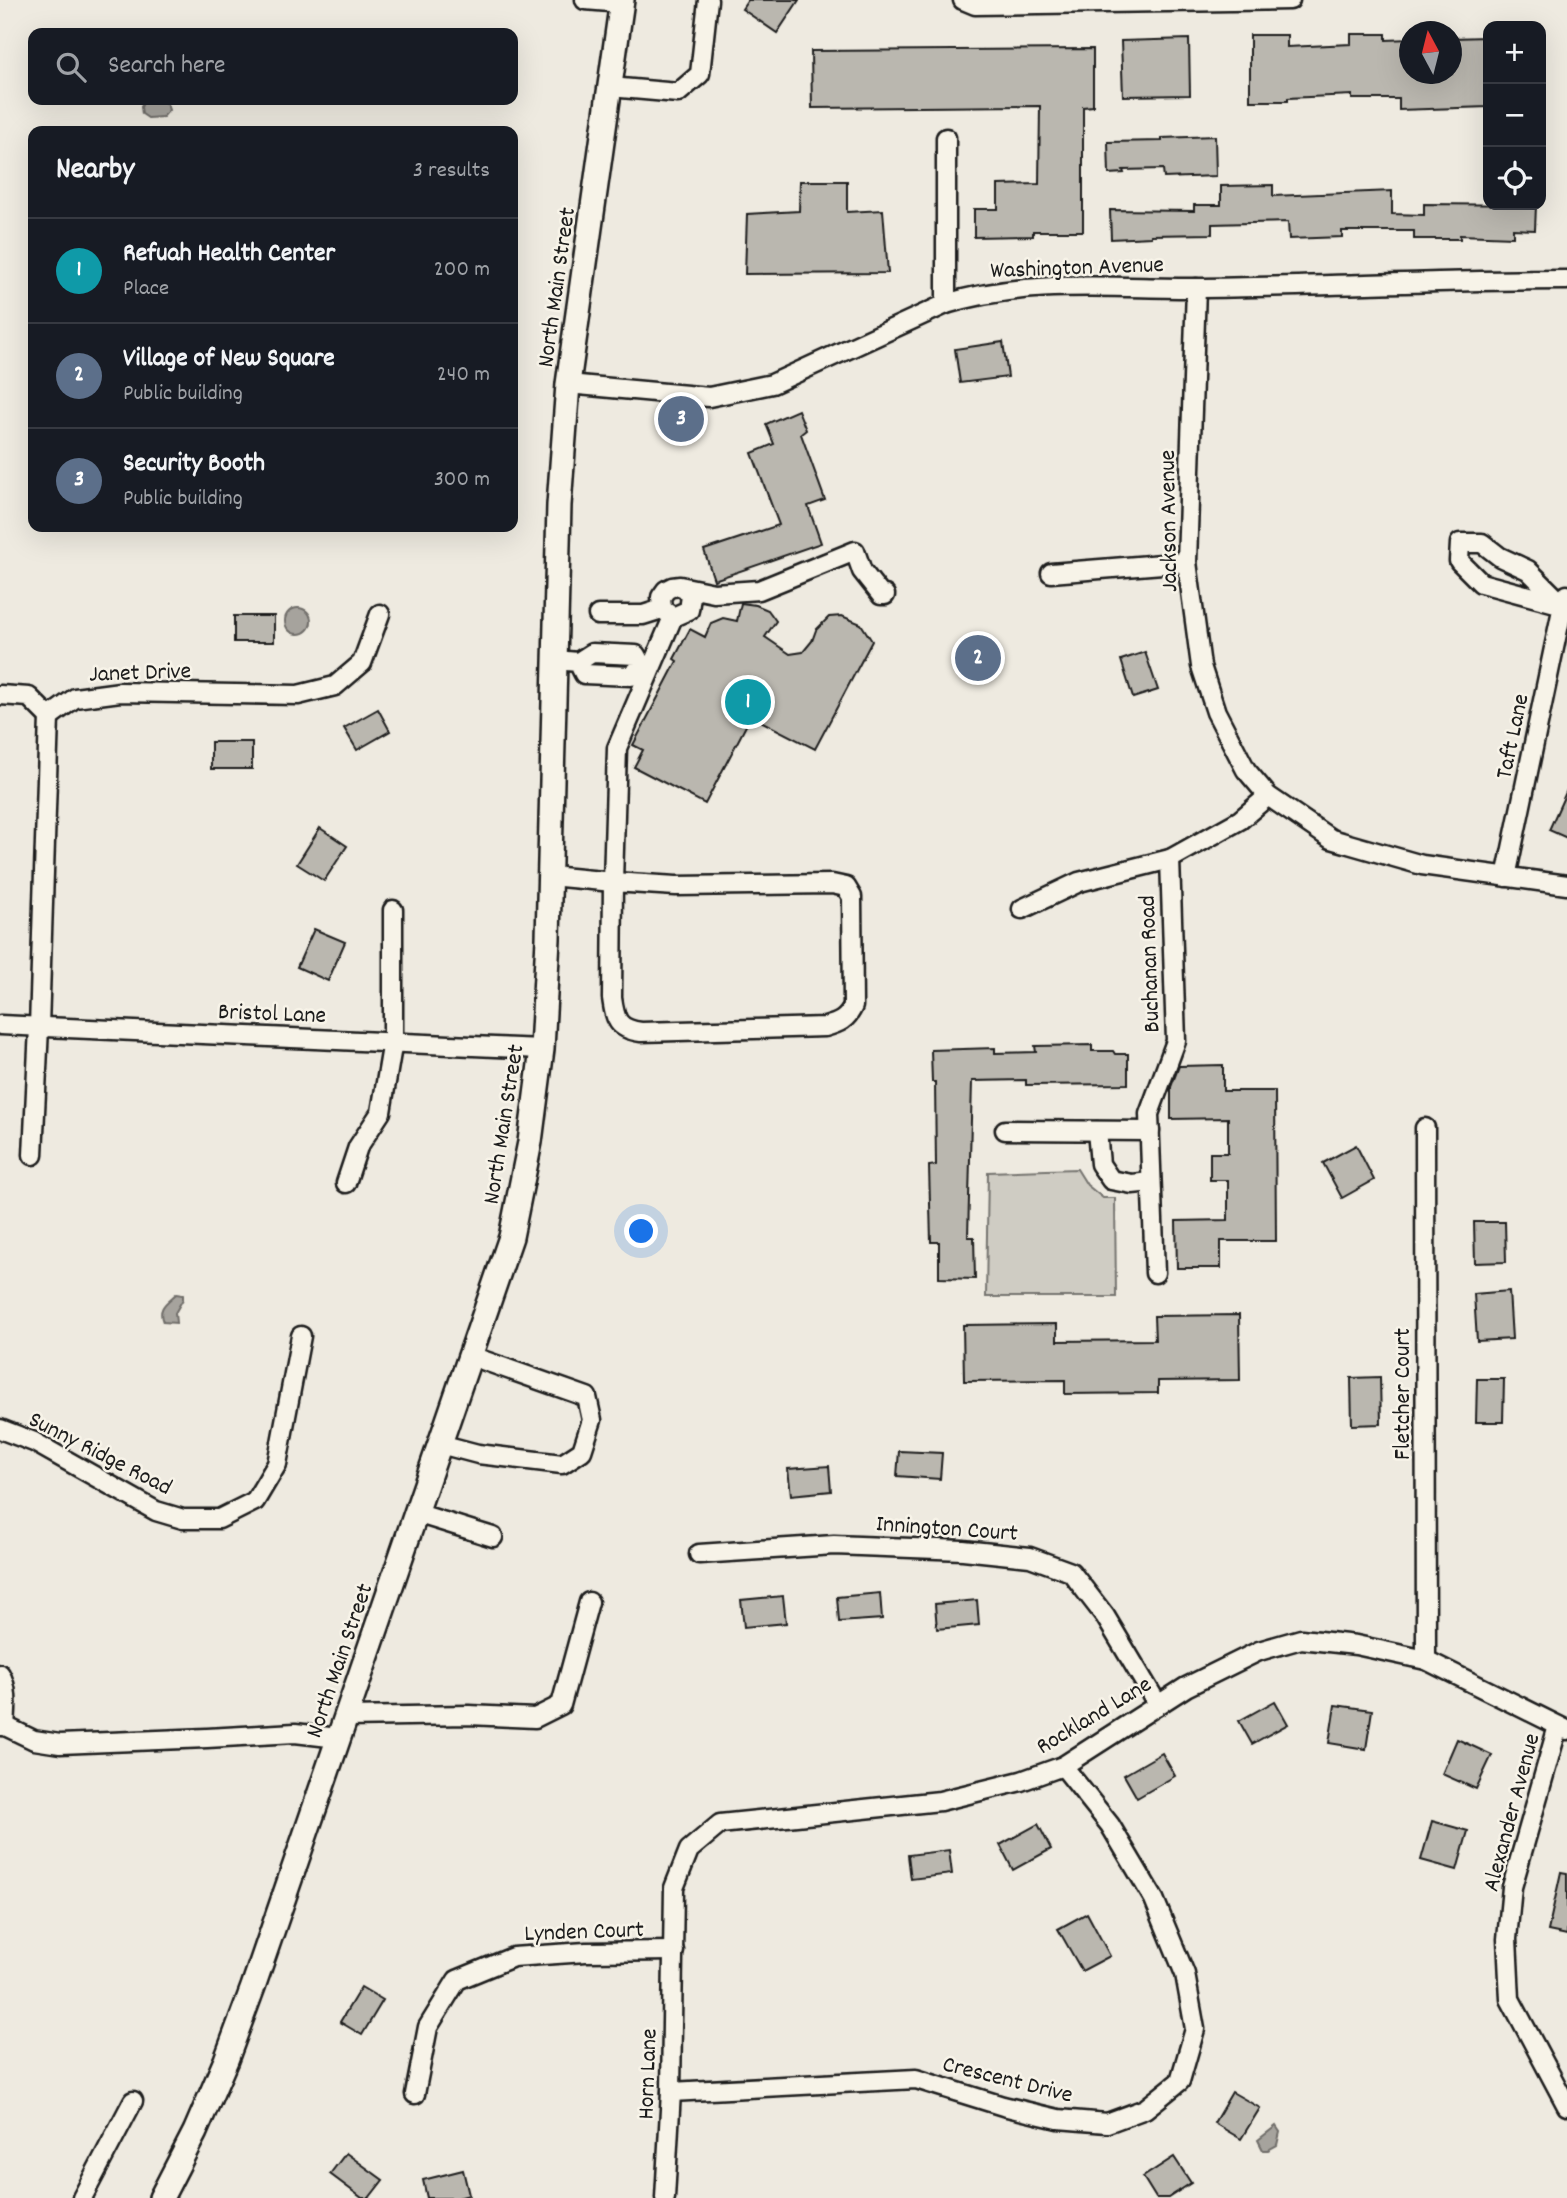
<!DOCTYPE html>
<meta charset="utf-8">
<style>
body{margin:0;font-family:Dekko,sans-serif;background:#242831;color:#f1f3f6}
.controls{position:absolute;right:21px;top:21px;display:grid;overflow:hidden;border-radius:14px;box-shadow:0 7px 28px #0002}
.controls button{width:63px;height:63px;display:grid;place-items:center;padding:0;border:0;border-bottom:2px solid #363941;background:#171b24;color:#f1f3f6;font:35px sans-serif}
.compass{position:absolute;left:1399px;top:21px;width:63px;height:63px;border-radius:50%;background:#171b24;box-shadow:0 7px 28px #0002;rotate:353deg}
.you{position:absolute;left:642px;top:1232px;width:24px;height:24px;margin:-18px;border:5px solid #fff;border-radius:50%;background:#1a73e8;box-shadow:0 0 0 10px #1a73e833}
.badge{display:grid;place-items:center;width:46px;height:46px;border-radius:50%;background:#0b8043;color:#fff;font-size:23px;font-weight:700}
.pin{position:absolute;translate:-50% -50%;border:4px solid #fff;box-shadow:0 2px 7px #0006}
.list{margin:0;padding:0;list-style:none}
h2{display:flex;justify-content:space-between;align-items:center;height:91px;margin:0;padding:0 28px;font-size:30px}
h2 small{font-size:23px;font-weight:400;color:#9ea1a6}
.list li{display:grid;grid-template-columns:46px 1fr auto;gap:21px;align-items:center;box-sizing:border-box;height:105px;padding:0 28px;border-top:2px solid #363941}
.list b{display:block;font-size:26px;white-space:nowrap}
.list p{margin:0;font-size:23px;white-space:nowrap;color:#9ea1a6}
.list em{font-size:23px;font-style:normal;color:#9ea1a6}
.icon{flex:none;width:38px;height:38px;fill:none;stroke:currentColor;stroke-width:2;stroke-linecap:round;stroke-linejoin:round}
.map{position:relative;flex:none;width:1567px;height:2198px;overflow:hidden}
.search{position:absolute;background:#171b24;box-shadow:0 7px 28px #0002;left:28px;top:28px;width:490px;height:77px;display:flex;align-items:center;gap:18px;box-sizing:border-box;padding:0 24px;border-radius:14px;color:#9ea1a6;font-size:26px}
.panel{position:absolute;background:#171b24;box-shadow:0 7px 28px #0002;left:28px;top:126px;width:490px;height:406px;border-radius:14px}
.map>svg:first-child{display:block}
.green{fill:#cfccc3;stroke:#767470;stroke-width:2}
.water{fill:#a6a39d;stroke:#6f6d69;stroke-width:2}
.building{fill:#bab7af;stroke:#1c1c1c;stroke-width:2}
.lines{fill:none;stroke-linecap:round;stroke-linejoin:round}
.minor-casing{stroke:#1c1c1c;stroke-width:23}
.major-casing{stroke:#1c1c1c;stroke-width:28}
.minor{stroke:#f7f3e8;stroke-width:18}
.major{stroke:#f7f3e8;stroke-width:23}
.labels{text-anchor:middle;stroke-width:5;stroke-linejoin:round;paint-order:stroke}
.street-label{font-size:24px;fill:#1c1c1c;stroke:#f7f3e8}
</style>
<div class="map">
<svg width="1567" height="2198" viewBox="0 0 1567 2198">
<rect width="100%" height="100%" fill="#eeeae0"/>
<filter id="ink" filterUnits="userSpaceOnUse"><feTurbulence type="fractalNoise" baseFrequency=".0143" numOctaves="2"/><feDisplacementMap in="SourceGraphic" scale="14" xChannelSelector="R" yChannelSelector="G"/><feConvolveMatrix kernelMatrix="1 2 1 2 8 2 1 2 1" color-interpolation-filters="sRGB"/></filter>
<g filter="url(#ink)">
<polygon class="green" points="1077,1169 1087,1185 1103,1198 1115,1198 1116,1297 986,1297 988,1172"/>
<g class="water">
<polygon points="164,101 167,104 169,110 163,117 148,118 142,114 141,107 143,103"/>
<circle cx="298" cy="621" r="13"/>
<path d="M176,1294l7,1v4l-8,14 1,10 -13,-1c-6,-14 3,-19 13,-28z"/>
<polygon points="1276,2126 1280,2132 1277,2145 1268,2150 1263,2150 1258,2140"/>
</g>
<g class="building">
<polygon points="748,0 799,0 777,33 742,9"/>
<polygon points="1351,34 1386,34 1386,40 1410,39 1410,74 1452,74 1452,38 1487,37 1488,107 1399,110 1399,99 1352,99 1352,95 1288,98 1288,101 1250,101 1250,35 1287,35 1287,47 1351,44"/>
<polygon points="1189,39 1190,95 1123,96 1121,41"/>
<polygon points="1093,49 1093,106 1083,107 1083,231 1033,231 1033,236 974,237 974,209 998,209 998,185 1039,184 1040,106 812,108 811,51"/>
<polygon points="1215,136 1216,176 1164,178 1163,169 1123,170 1124,173 1109,174 1108,142 1162,141 1162,138"/>
<polygon points="800,181 847,181 847,212 883,210 888,273 745,274 747,214 799,211"/>
<polygon points="1273,185 1273,196 1392,191 1392,214 1424,215 1424,204 1536,205 1535,230 1513,229 1513,237 1460,235 1460,239 1414,239 1414,231 1342,231 1342,237 1289,239 1288,222 1212,224 1212,234 1151,235 1151,237 1111,239 1110,210 1194,211 1194,205 1221,205 1221,186"/>
<polygon points="1003,342 1008,377 960,383 955,349"/>
<polygon points="798,410 806,430 801,434 825,500 808,506 821,543 714,580 704,550 779,525 752,453 774,444 766,424"/>
<polygon points="741,603 756,605 768,610 776,621 765,637 790,654 803,652 812,641 816,630 829,617 842,616 861,624 872,641 815,749 751,716 705,804 634,767 643,750 633,745 677,661 674,659 690,629 705,637 711,623 723,618 737,621"/>
<rect x="234" y="616" width="40" height="26"/>
<polygon points="1145,652 1158,690 1133,698 1121,660"/>
<polygon points="378,709 390,731 357,750 344,728"/>
<rect x="211" y="742" width="41" height="27"/>
<polygon points="1567,790 1567,838 1549,830"/>
<polygon points="320,828 347,846 324,881 297,864"/>
<polygon points="314,929 345,942 328,981 297,967"/>
<polygon points="1092,1045 1092,1051 1113,1051 1115,1054 1128,1054 1128,1084 1026,1085 1026,1080 972,1081 968,1237 974,1237 975,1279 939,1278 939,1242 931,1242 929,1166 936,1165 935,1082 932,1082 931,1050 995,1048 995,1053 1036,1052 1035,1046"/>
<polygon points="1223,1065 1223,1091 1275,1091 1276,1241 1221,1241 1221,1268 1177,1268 1176,1221 1228,1220 1228,1180 1210,1180 1210,1153 1228,1153 1228,1118 1171,1119 1171,1087 1179,1066"/>
<polygon points="1356,1145 1374,1180 1342,1198 1323,1163"/>
<polygon points="1474,1222 1505,1222 1506,1262 1475,1263"/>
<polygon points="1509,1291 1512,1339 1477,1341 1474,1294"/>
<polygon points="1239,1315 1240,1380 1158,1381 1158,1393 1065,1394 1065,1380 964,1381 963,1325 1057,1324 1057,1341 1155,1340 1154,1316"/>
<polygon points="1380,1377 1381,1424 1352,1425 1351,1378"/>
<polygon points="1477,1379 1504,1379 1503,1422 1476,1422"/>
<polygon points="899,1451 942,1453 940,1479 897,1476"/>
<polygon points="829,1466 831,1491 791,1495 788,1469"/>
<polygon points="880,1593 882,1619 839,1622 837,1597"/>
<polygon points="783,1596 786,1623 744,1627 741,1600"/>
<polygon points="977,1600 979,1625 937,1629 935,1604"/>
<polygon points="1275,1701 1288,1724 1252,1744 1239,1721"/>
<polygon points="1335,1705 1372,1710 1366,1749 1329,1743"/>
<polygon points="1457,1739 1492,1755 1476,1789 1442,1774"/>
<polygon points="1162,1753 1175,1776 1137,1798 1124,1775"/>
<polygon points="1432,1821 1468,1831 1457,1870 1421,1860"/>
<polygon points="1038,1824 1051,1849 1013,1870 1000,1845"/>
<polygon points="949,1850 952,1874 911,1879 908,1855"/>
<polygon points="1561,1872 1567,1873 1567,1935 1548,1931"/>
<polygon points="1087,1913 1110,1956 1082,1971 1058,1929"/>
<polygon points="361,1987 383,2000 362,2035 340,2022"/>
<polygon points="1232,2092 1260,2108 1241,2139 1214,2123"/>
<polygon points="346,2153 383,2180 369,2198 362,2198 330,2174"/>
<polygon points="1174,2157 1191,2183 1168,2198 1156,2198 1143,2177"/>
<polygon points="463,2170 469,2195 458,2198 427,2198 423,2180"/>
</g>
<g class="lines">
<defs>
<g id="minor">
<polyline points="585,0 622,3"/>
<polyline points="963,0 975,5 1290,0"/>
<polyline points="610,87 678,93 700,74 708,0"/>
<polyline points="1196,288 1187,562 1201,666 1216,712 1246,770 1268,796 1331,839 1422,865 1567,885"/>
<polyline points="946,304 946,138"/>
<path d="M568,384l141,13 63,-13 174,-80c80,-25 165,-16 248,-16 124,-1 249,-8 373,-8"/>
<polygon points="1460,543 1482,543 1500,557 1528,570 1563,605 1481,583 1459,561"/>
<polyline points="1051,573 1187,562"/>
<polyline points="598,615 643,615 662,609"/>
<polyline points="673,617 689,610 691,596 685,588"/>
<polyline points="555,660 578,662 592,653 636,655 642,666 631,676 584,674 578,662"/>
<polyline points="0,695 29,697 49,717"/>
<polyline points="49,717 75,698 120,692 298,695 335,686 362,663 380,614"/>
<polyline points="550,876 613,882 617,748 673,617 662,609 661,597 666,590 672,587 680,586 714,593 759,590 855,551 862,571 881,595 885,595"/>
<polyline points="1506,877 1563,605 1567,595"/>
<path d="M613,882l63,4 156,-2 14,3 6,10 1,109c-6,14 -14,17 -28,21l-184,5c-24,-3 -26,-13 -29,-34z"/>
<polyline points="1022,909 1079,882 1170,859 1240,820 1268,796"/>
<polyline points="0,1025 542,1049"/>
<polyline points="1425,1128 1426,1660"/>
<polyline points="1005,1130 1150,1131"/>
<polyline points="1097,1131 1100,1164 1111,1180 1132,1184 1151,1182"/>
<polyline points="33,1155 39,1027 49,717"/>
<polyline points="346,1183 358,1147 381,1112 393,1041 393,910"/>
<polyline points="1155,1273 1149,1114 1176,1041 1170,859"/>
<polyline points="0,1429 34,1442 156,1511 183,1519 219,1519 255,1501 277,1464 301,1336"/>
<polyline points="440,1444 478,1454 562,1464 582,1451 592,1420 587,1397 471,1356"/>
<polyline points="416,1513 493,1537"/>
<polyline points="699,1554 834,1545 963,1550 1030,1557 1071,1572 1105,1616 1158,1705"/>
<path d="M0,1674c9,16 6,35 5,52"/>
<polyline points="346,1717 469,1715 535,1718 561,1705 589,1602"/>
<polyline points="0,1726 5,1726 34,1740 60,1744 207,1738 295,1733 338,1738"/>
<polyline points="1558,1726 1512,1887 1507,1939 1510,1999 1567,2106"/>
<polyline points="671,2092 916,2079 1003,2106 1058,2119 1107,2123 1145,2109 1180,2081 1195,2029 1185,1974 1154,1899 1110,1825 1063,1766"/>
<polyline points="415,2094 428,2027 457,1980 513,1957 586,1952 674,1951"/>
<polyline points="82,2198 133,2101"/>
<polyline points="665,2198 671,2092 674,1888 689,1850 720,1824 940,1801 1021,1781 1063,1766 1186,1687 1259,1651 1301,1639 1356,1645 1426,1660 1567,1730"/>
</g>
<polyline id="major" points="161,2198 195,2132 226,2060 253,1987 511,1237 530,1142 542,1049 548,939 559,505 568,384 622,0"/>
</defs>
<use href="#minor" class="minor-casing"/>
<use href="#major" class="major-casing"/>
<use href="#minor" class="minor"/>
<use href="#major" class="major"/>
</g>
</g>
<g class="labels">
<g class="street-label">
<text transform="translate(1077 266) rotate(-2)" y="8">Washington Avenue</text>
<text transform="translate(555 287) rotate(-82)" y="8">North Main Street</text>
<text transform="translate(1167 521) rotate(-91)" y="8">Jackson Avenue</text>
<text transform="translate(140 671) rotate(-2)" y="8">Janet Drive</text>
<text transform="translate(1511 736) rotate(-78)" y="8">Taft Lane</text>
<text transform="translate(1148 964) rotate(-92)" y="8">Buchanan Road</text>
<text transform="translate(272 1012) rotate(2)" y="8">Bristol Lane</text>
<text transform="translate(502 1124) rotate(-81)" y="8">North Main Street</text>
<text transform="translate(1401 1394) rotate(-90)" y="8">Fletcher Court</text>
<text transform="translate(101 1452) rotate(27)" y="8">Sunny Ridge Road</text>
<text transform="translate(947 1527) rotate(4)" y="8">Innington Court</text>
<text transform="translate(338 1660) rotate(-71)" y="8">North Main Street</text>
<text transform="translate(1093 1714) rotate(-31)" y="8">Rockland Lane</text>
<text transform="translate(1510 1812) rotate(-75)" y="8">Alexander Avenue</text>
<text transform="translate(584 1930) rotate(-2)" y="8">Lynden Court</text>
<text transform="translate(646 2074) rotate(-88)" y="8">Horn Lane</text>
<text transform="translate(1008 2078) rotate(14)" y="8">Crescent Drive</text>
</g>
</g>
</svg>
<div class="controls">
<button>+</button>
<button>−</button>
<button><svg class="icon" aria-label="locate" viewBox="0 0 24 24"><circle cx="12" cy="12" r="6"/><path d="M12 2v4M12 18v4M2 12h4M18 12h4"/></svg></button>
</div>
<svg class="compass" viewBox="-18 -18 36 36"><path d="M0-13l5 13h-10z" fill="#e53935"/><path d="M0 13l5-13h-10z" fill="#9ea1a6"/></svg>
<div class="you"></div>
<div class="pin badge" style="left:748px;top:702px;background:#0f9aa8">1</div>
<div class="pin badge" style="left:978px;top:658px;background:#5c6f8a">2</div>
<div class="pin badge" style="left:681px;top:419px;background:#5c6f8a">3</div>
<div class="search"><svg class="icon" aria-label="search" viewBox="0 0 24 24"><circle cx="10" cy="10" r="6"/><path d="M15 15l6 6"/></svg>Search here</div>
<section class="panel">
<h2>Nearby<small>3 results</small></h2>
<ul class="list">
<li><span class="badge" style="background:#0f9aa8">1</span><div><b>Refuah Health Center</b><p>Place</p></div><em>200 m</em></li>
<li><span class="badge" style="background:#5c6f8a">2</span><div><b>Village of New Square</b><p>Public building</p></div><em>240 m</em></li>
<li><span class="badge" style="background:#5c6f8a">3</span><div><b>Security Booth</b><p>Public building</p></div><em>300 m</em></li>
</ul>
</section>
</div>
